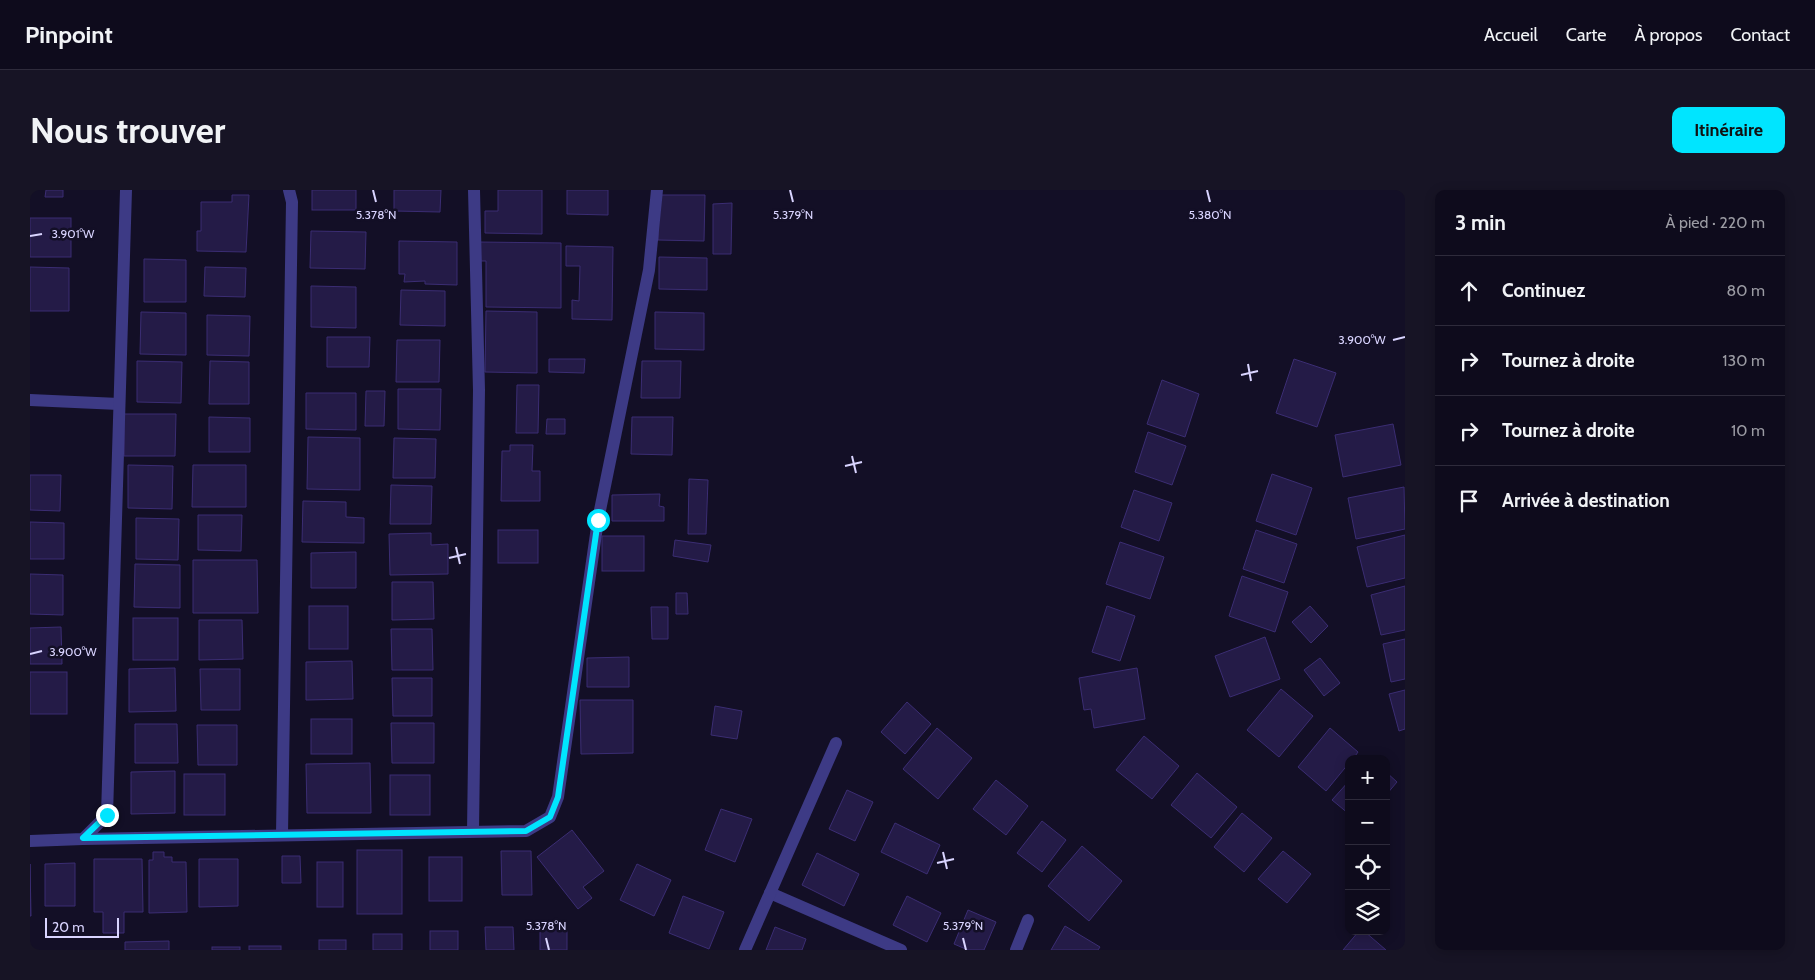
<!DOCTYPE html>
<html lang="fr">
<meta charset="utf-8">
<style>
body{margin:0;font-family:Cabin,sans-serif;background:#171425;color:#f1f3f6}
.controls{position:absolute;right:15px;bottom:15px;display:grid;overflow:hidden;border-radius:10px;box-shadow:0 2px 12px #0003}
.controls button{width:45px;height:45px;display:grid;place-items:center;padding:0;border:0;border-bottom:1px solid #2e2b3b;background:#0e0b1c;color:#f1f3f6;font:25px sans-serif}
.scale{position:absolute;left:15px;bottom:12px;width:74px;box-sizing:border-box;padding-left:5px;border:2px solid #d9d4ff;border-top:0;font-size:14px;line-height:18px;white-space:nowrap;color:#d9d4ff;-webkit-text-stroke:4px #130f26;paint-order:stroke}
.stop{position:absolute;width:15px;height:15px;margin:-11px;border:4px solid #00e5ff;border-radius:50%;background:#fff}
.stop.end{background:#00e5ff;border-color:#fff;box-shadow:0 1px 5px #0008}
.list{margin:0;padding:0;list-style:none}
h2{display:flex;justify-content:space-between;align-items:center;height:65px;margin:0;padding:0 20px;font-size:21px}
h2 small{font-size:16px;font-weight:400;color:#9b9ba3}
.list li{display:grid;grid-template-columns:32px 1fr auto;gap:15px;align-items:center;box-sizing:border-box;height:70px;padding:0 20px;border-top:1px solid #2e2b3b}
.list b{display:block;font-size:19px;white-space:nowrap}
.list em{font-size:16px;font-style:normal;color:#9b9ba3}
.icon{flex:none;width:28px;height:28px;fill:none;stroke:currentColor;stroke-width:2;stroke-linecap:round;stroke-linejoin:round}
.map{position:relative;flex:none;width:1375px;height:760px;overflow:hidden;border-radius:10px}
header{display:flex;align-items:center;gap:30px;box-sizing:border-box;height:70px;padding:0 25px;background:#0e0b1c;border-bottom:1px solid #2e2b3b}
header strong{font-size:24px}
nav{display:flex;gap:28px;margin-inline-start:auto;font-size:18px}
.intro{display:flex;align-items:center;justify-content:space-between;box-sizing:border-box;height:120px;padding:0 30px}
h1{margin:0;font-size:35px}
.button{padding:12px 22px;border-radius:10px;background:#00e5ff;color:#111;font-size:18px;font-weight:700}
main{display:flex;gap:30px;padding:0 30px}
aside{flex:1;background:#0e0b1c;border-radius:10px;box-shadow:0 2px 12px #0003}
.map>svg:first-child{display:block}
.building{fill:#241b47;stroke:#3b2d73}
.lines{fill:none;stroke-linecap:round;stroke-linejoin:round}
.street{stroke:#3d3a85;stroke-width:12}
.route{stroke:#00e5ff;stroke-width:6}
.ticks{fill:none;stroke:#d9d4ff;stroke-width:2}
.ticks-label{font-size:12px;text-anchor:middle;fill:#d9d4ff;stroke:#130f26;stroke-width:5;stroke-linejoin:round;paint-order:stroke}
</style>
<header>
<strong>Pinpoint</strong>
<nav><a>Accueil</a><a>Carte</a><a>À propos</a><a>Contact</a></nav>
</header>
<div class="intro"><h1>Nous trouver</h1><a class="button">Itinéraire</a></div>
<main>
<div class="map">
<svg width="1375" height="760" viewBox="0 0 1375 760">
<rect width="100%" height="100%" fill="#130f26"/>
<g class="building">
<polygon points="16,0 33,0 33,7 15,7"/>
<rect x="282" y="0" width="44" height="20"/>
<polygon points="364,0 411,0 410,22 364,21"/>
<polygon points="468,0 512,0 512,44 455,43 455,21 468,21"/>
<polygon points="537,0 578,0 578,25 537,24"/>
<polygon points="202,5 219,5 216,62 167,61 167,41 171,41 171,12 202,12"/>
<polygon points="629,5 675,5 674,51 628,50"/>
<polygon points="702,13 701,64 683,64 683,14"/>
<rect x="0" y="28" width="41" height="39"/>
<polygon points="281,41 336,42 335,79 280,78"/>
<polygon points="369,51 427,52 427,95 395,94 395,91 374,92 375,84 369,84"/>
<polygon points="448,52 531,53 531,118 456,117 456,71 448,71"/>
<polygon points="536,56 583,57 582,130 542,129 542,110 549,111 550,76 536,76"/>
<polygon points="629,67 677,68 677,100 629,99"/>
<polygon points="114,69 156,70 156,112 114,112"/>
<polygon points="0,77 39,78 39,121 0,121"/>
<polygon points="175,77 216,78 215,107 174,106"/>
<polygon points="281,96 326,97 326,138 281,137"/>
<polygon points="371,100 415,101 415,136 370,135"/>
<polygon points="456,121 507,122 507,183 455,182"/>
<polygon points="111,122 156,123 156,165 110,164"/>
<polygon points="625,122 674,123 674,160 625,159"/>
<polygon points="177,125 220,126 219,166 177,165"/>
<polygon points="297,147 340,147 339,177 297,177"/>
<polygon points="367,150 410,150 409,192 366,192"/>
<polygon points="519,169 555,169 554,183 519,182"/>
<polygon points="1264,169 1306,183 1287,237 1246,223"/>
<polygon points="107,171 152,172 151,213 107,212"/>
<polygon points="180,171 219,172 219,214 179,214"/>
<polygon points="612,171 651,171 650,208 611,208"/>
<polygon points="1132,190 1169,204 1155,247 1117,234"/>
<polygon points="487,195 509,195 508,243 486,243"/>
<polygon points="368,199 411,199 410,240 368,239"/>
<polygon points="336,201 355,201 354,236 335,236"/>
<polygon points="276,203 326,203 326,240 276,239"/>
<polygon points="94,224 146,224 145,266 94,266"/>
<polygon points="179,227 220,228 220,262 179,262"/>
<polygon points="602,227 643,227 642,265 601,264"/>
<polygon points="517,229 535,229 535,244 516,244"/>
<polygon points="1363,234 1371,275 1313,287 1305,245"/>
<polygon points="1118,242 1156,256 1142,295 1105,282"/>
<polygon points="278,247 330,248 330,300 277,299"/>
<polygon points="364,248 406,249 405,288 363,288"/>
<polygon points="480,255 503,255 502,281 510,281 510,311 471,311 472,261 480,261"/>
<polygon points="98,275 143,276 142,319 98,318"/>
<polygon points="163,275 216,275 216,317 162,317"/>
<polygon points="1242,284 1282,298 1266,345 1226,331"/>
<polygon points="0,285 31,285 30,321 0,320"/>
<polygon points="659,289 678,290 676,344 658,344"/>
<polygon points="361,295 402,296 401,334 360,334"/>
<polygon points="1374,297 1375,339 1326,349 1318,308"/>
<polygon points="1104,300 1142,313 1129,351 1091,337"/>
<polygon points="630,304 629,316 634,317 634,331 582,331 582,305"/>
<polygon points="273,311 316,312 316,327 334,328 334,353 272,352"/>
<polygon points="168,325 212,325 211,361 168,360"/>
<polygon points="106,328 149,329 148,370 106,369"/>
<polygon points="0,332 34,333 34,369 0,369"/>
<rect x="468" y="340" width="40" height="33"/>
<polygon points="1226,340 1267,354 1254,393 1213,379"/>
<polygon points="401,343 401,355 418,354 418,384 360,385 359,344"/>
<polygon points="1375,345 1375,388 1337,397 1327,357"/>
<rect x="572" y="346" width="42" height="35"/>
<polygon points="645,350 681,355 678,372 643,366"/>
<polygon points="1090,352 1134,367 1120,409 1076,394"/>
<polygon points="326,362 326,398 281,398 281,363"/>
<polygon points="163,370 227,370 228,423 163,423"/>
<polygon points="105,374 150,375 150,418 104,417"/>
<polygon points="0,384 33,385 33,425 0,424"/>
<polygon points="1212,386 1258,402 1245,442 1199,426"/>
<polygon points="362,392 403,392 404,429 362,430"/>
<polygon points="1375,396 1375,440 1351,445 1341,405"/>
<polygon points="646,403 657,403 658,424 646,424"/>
<rect x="279" y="416" width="39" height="43"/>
<polygon points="1077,416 1105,426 1090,471 1062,462"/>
<polygon points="1280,416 1298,436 1281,453 1262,432"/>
<polygon points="621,417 638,417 638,449 622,449"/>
<rect x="103" y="428" width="45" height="42"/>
<polygon points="169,430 212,430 213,469 169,470"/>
<polygon points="31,437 32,474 0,474 0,438"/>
<polygon points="361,439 402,439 403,480 362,480"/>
<polygon points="1235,447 1250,489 1200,507 1185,466"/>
<polygon points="1375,449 1375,489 1361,492 1353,454"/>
<polygon points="599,467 599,497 557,497 557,468"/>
<polygon points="1290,468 1310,493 1294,506 1274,480"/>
<polygon points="322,471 323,509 276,510 276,472"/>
<polygon points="145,478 146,521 99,522 99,479"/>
<polygon points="1107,478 1115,529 1064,538 1061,519 1054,520 1049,488"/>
<polygon points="170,479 210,479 210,520 171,520"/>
<rect x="0" y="482" width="37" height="42"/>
<polygon points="362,488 402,488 402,526 363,526"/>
<polygon points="1251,499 1283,526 1249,567 1217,540"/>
<polygon points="1375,500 1375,539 1369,541 1359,504"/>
<polygon points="550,510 603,510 603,563 551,564"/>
<polygon points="877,512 901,534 875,564 851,542"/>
<polygon points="685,516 712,521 707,549 681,545"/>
<rect x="281" y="529" width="41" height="35"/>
<polygon points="361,533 404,533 404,573 362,573"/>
<polygon points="105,534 147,534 148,573 105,573"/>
<polygon points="167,535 207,535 207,575 168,575"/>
<polygon points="907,538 942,568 908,609 873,579"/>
<polygon points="1300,538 1328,562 1323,569 1319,569 1319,573 1296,601 1268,577"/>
<polygon points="1114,546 1149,576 1122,609 1086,580"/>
<polygon points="340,573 341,623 277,623 276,574"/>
<polygon points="145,581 145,623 101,624 101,582"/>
<polygon points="1356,582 1367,592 1356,605"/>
<polygon points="1167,583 1207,617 1181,648 1141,615"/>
<rect x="154" y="584" width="41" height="41"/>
<rect x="360" y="585" width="40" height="40"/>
<polygon points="966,590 998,616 976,645 943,619"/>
<polygon points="1319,591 1319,624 1302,610"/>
<polygon points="817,600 843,612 825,651 799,639"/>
<polygon points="691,619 722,629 705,672 675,660"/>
<polygon points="1212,623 1242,648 1214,682 1184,657"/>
<polygon points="1012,631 1036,650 1012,682 987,663"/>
<polygon points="865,633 910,655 897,684 851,662"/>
<polygon points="542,640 574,681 553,697 562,708 548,719 507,667"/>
<polygon points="1052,656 1092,691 1059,731 1018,696"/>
<rect x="327" y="660" width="45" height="64"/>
<polygon points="471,661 501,661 502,705 472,705"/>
<polygon points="1253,661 1281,684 1257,713 1228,689"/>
<polygon points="123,662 134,662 134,667 142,667 142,672 156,672 157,722 119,723 119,670 123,670"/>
<polygon points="787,663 829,684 814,716 772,695"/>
<polygon points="252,666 270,666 271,693 252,693"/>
<rect x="399" y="667" width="33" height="44"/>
<polygon points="64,669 112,669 113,722 94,722 94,743 73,743 73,722 64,722"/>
<polygon points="169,669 208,669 208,716 169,717"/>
<rect x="287" y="672" width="26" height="45"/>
<polygon points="45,673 45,716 15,716 15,674"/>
<polygon points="0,674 1,726 0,726"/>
<polygon points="607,674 641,690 624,726 590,710"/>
<polygon points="653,706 694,722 679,759 639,743"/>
<polygon points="877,706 911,723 897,752 863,735"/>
<polygon points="938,720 966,732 954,760 938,760 924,754"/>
<polygon points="537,732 537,760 510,760 510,733"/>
<polygon points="1035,736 1070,757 1068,760 1021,760"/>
<polygon points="455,737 483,737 484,760 456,760"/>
<polygon points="745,737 776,749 772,760 736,760"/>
<rect x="400" y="741" width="28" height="19"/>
<polygon points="1329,741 1334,741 1356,760 1313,760"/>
<rect x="343" y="744" width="29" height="16"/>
<rect x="289" y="750" width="27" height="10"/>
<polygon points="139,751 139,760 95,760 95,752"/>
<rect x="219" y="756" width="32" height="4"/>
<rect x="182" y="757" width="28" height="3"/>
</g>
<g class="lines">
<g class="street">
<polyline points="0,210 89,214"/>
<polyline points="443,641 449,200 444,0"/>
<polyline points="252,644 262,12 259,0"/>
<polyline points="53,649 496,641 520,627 528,607 568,330 619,80 627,0"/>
<polyline points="0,651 53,649 77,625 96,0"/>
<polyline points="740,703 871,760"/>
<polyline points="715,760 806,553"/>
<polyline points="986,760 998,730"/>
</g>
</g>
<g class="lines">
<polyline class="route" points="77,625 53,648 496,641 520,627 528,607 568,330"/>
</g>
<path class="ticks" d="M343,0l3,12M760,0l3,12M1177,0l3,12M0,46l12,-2M1363,150l12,-3M1218,174l3,17M1211,185l17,-4M822,266l4,17M815,276l17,-4M426,357l4,17M419,368l17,-4M0,464l12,-3M913,662l4,17M907,673l17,-4M516,748l3,12M933,748l3,12"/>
<g class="ticks-label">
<text x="346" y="29">5.378°N</text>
<text x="763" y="29">5.379°N</text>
<text x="1180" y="29">5.380°N</text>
<text x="43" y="48">3.901°W</text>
<text x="1332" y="154">3.900°W</text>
<text x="43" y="466">3.900°W</text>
<text x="516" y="740">5.378°N</text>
<text x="933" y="740">5.379°N</text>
</g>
</svg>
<div class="controls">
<button>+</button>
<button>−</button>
<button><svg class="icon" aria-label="locate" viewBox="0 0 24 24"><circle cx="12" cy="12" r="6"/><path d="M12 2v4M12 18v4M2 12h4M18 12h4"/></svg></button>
<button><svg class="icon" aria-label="layers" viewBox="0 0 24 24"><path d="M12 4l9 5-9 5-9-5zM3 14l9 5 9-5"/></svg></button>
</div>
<div class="scale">20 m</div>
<div class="stop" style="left:568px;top:330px"></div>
<div class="stop end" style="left:77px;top:625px"></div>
</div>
<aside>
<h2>3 min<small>À pied · 220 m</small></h2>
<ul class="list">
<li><svg class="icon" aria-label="ahead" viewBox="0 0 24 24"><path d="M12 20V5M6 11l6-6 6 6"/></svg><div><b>Continuez</b></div><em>80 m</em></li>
<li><svg class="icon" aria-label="right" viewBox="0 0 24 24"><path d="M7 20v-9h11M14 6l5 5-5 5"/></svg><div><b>Tournez à droite</b></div><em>130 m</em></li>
<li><svg class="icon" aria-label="right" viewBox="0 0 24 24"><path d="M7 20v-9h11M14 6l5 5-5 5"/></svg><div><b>Tournez à droite</b></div><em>10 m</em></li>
<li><svg class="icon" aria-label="arrive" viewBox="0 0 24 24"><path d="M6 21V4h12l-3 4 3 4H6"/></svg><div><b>Arrivée à destination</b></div></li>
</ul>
</aside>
</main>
